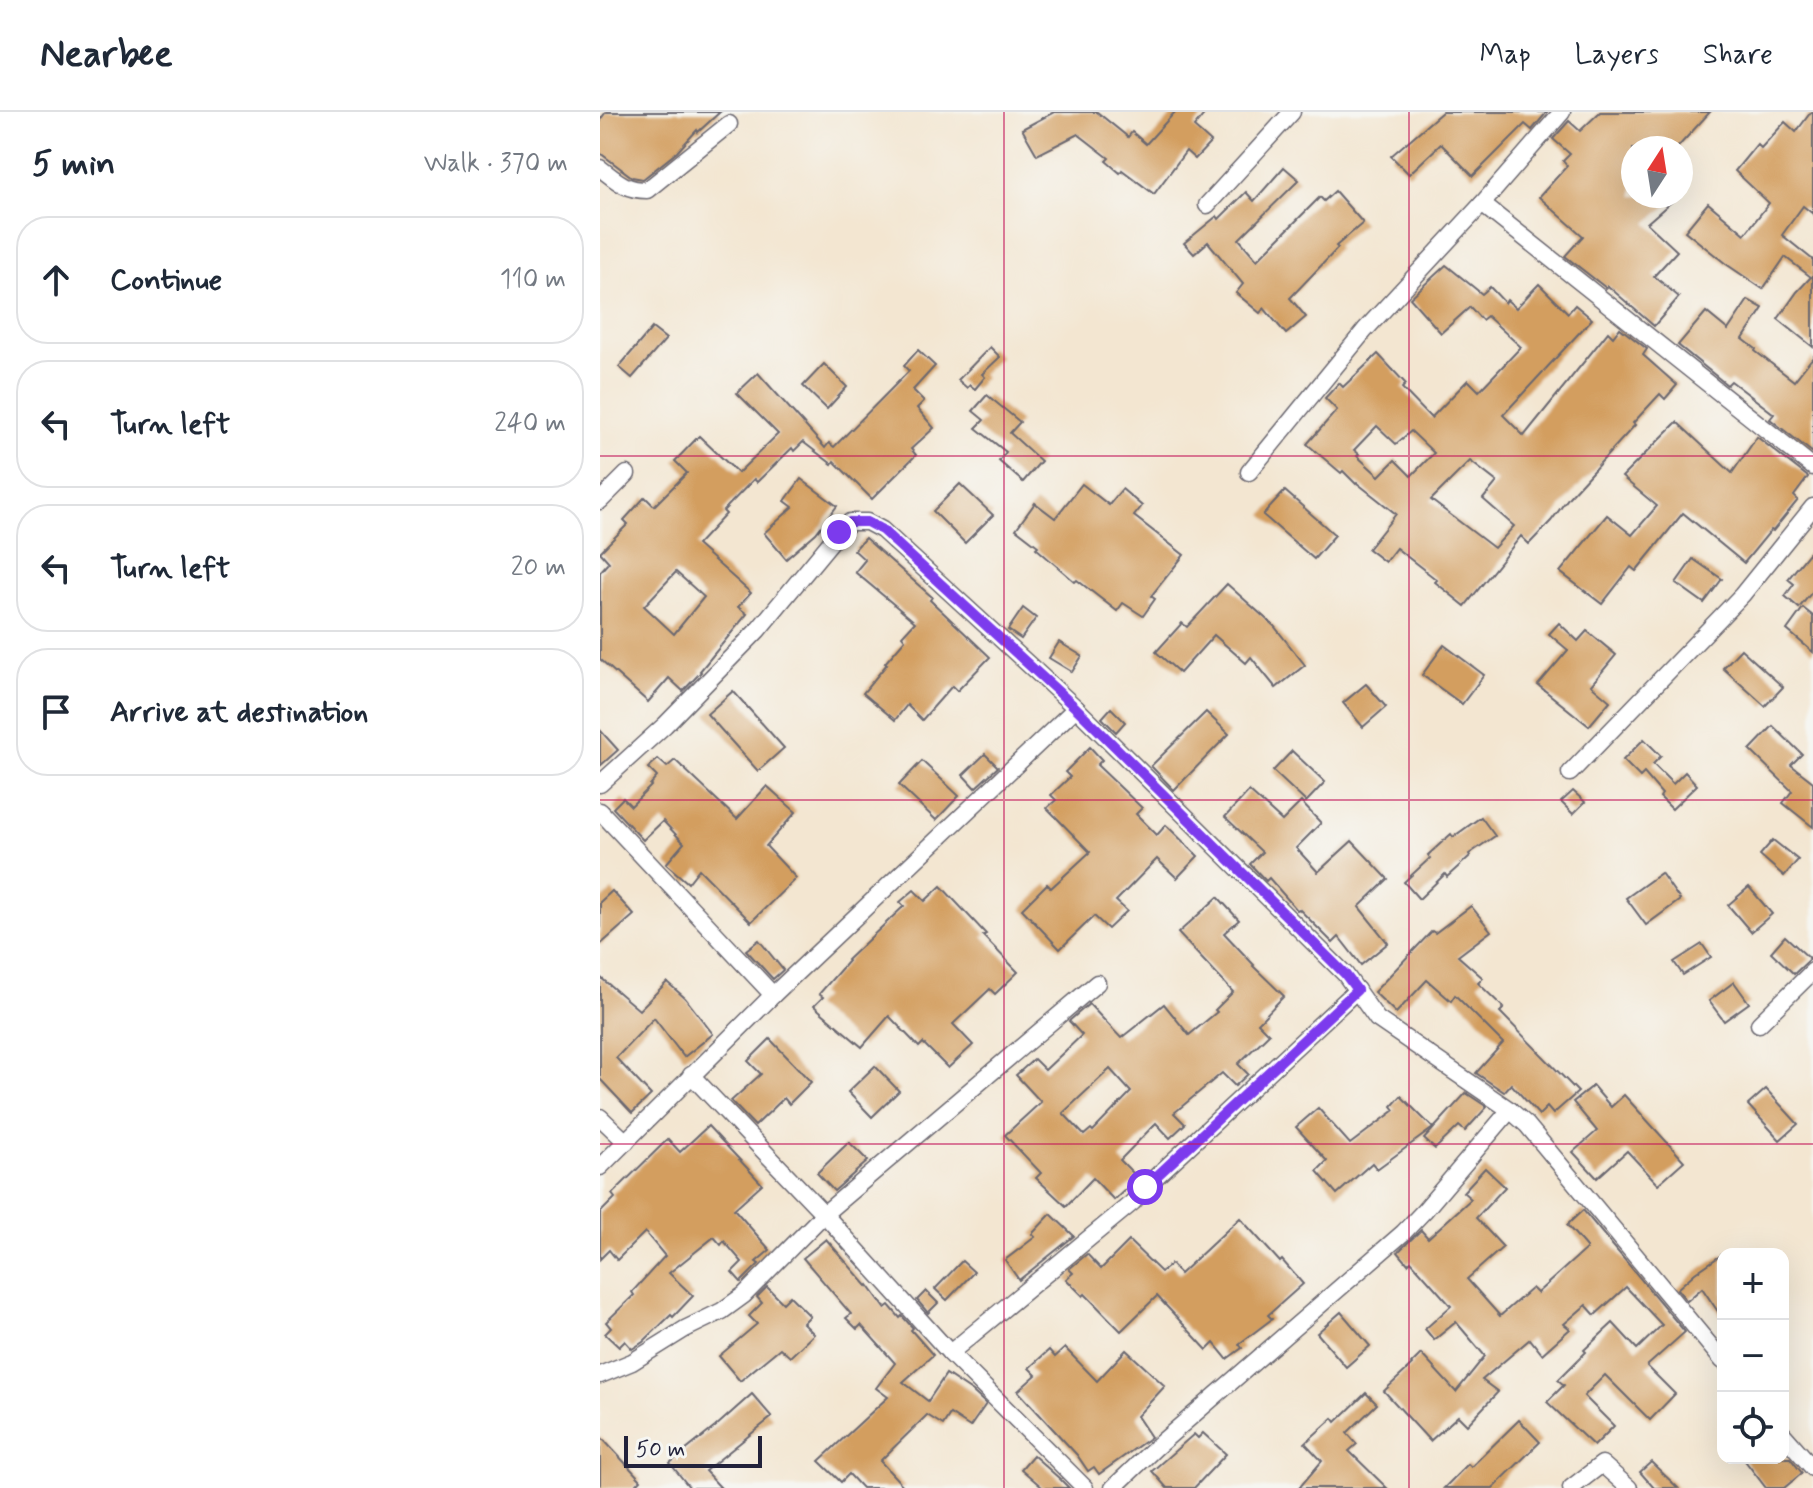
<!DOCTYPE html>
<meta charset="utf-8">
<style>
body{margin:0;font-family:Mynerve,sans-serif;background:#f2f2f3;color:#1f2937}
.controls{position:absolute;right:24px;bottom:24px;display:grid;overflow:hidden;border-radius:16px;box-shadow:0 8px 32px #0002}
.controls button{width:72px;height:72px;display:grid;place-items:center;padding:0;border:0;border-bottom:2px solid #e0e1e3;background:#fff;color:#1f2937;font:40px sans-serif}
.compass{position:absolute;left:1021px;top:24px;width:72px;height:72px;border-radius:50%;background:#fff;box-shadow:0 8px 32px #0002;rotate:12deg}
.scale{position:absolute;left:24px;bottom:20px;width:138px;box-sizing:border-box;padding-left:8px;border:4px solid #22223b;border-top:0;font-size:22px;line-height:28px;white-space:nowrap;color:#22223b;-webkit-text-stroke:6px #f6f6f2;paint-order:stroke}
.stop{position:absolute;width:24px;height:24px;margin:-18px;border:6px solid #7c3aed;border-radius:50%;background:#fff}
.stop.end{background:#7c3aed;border-color:#fff;box-shadow:0 2px 8px #0008}
.list{margin:0;padding:0;list-style:none}
h2{display:flex;justify-content:space-between;align-items:center;height:104px;margin:0;padding:0 32px;font-size:34px}
h2 small{font-size:26px;font-weight:400;color:#747a83}
.list li{display:grid;grid-template-columns:52px 1fr auto;gap:24px;align-items:center;box-sizing:border-box;height:128px;margin:0 16px 16px;padding:0 16px;border:2px solid #e0e1e3;border-radius:32px}
.list b{display:block;font-size:30px;white-space:nowrap}
.list em{font-size:26px;font-style:normal;color:#747a83}
.icon{flex:none;width:44px;height:44px;fill:none;stroke:currentColor;stroke-width:2;stroke-linecap:round;stroke-linejoin:round}
.map{position:relative;flex:none;width:1213px;height:1376px;overflow:hidden}
header{display:flex;align-items:center;gap:48px;box-sizing:border-box;height:112px;padding:0 40px;background:#fff;border-bottom:2px solid #e0e1e3}
header strong{font-size:38px}
nav{display:flex;gap:44px;margin-inline-start:auto;font-size:28px}
main{display:flex}
aside{flex:1;background:#fff}
.map>svg:first-child{display:block}
.building{fill:#d39e5e;fill-rule:evenodd}
.lines{fill:none;stroke-linecap:round;stroke-linejoin:round}
.street-casing{stroke:#6b6770;stroke-width:19}
.street{stroke:#fff;stroke-width:16}
.route{stroke:#7c3aed;stroke-width:10}
.grid{fill:none;stroke:#c2185b;stroke-width:2;stroke-opacity:0.55}
</style>
<header>
<strong>Nearbee</strong>
<nav><a>Map</a><a>Layers</a><a>Share</a></nav>
</header>
<main>
<aside>
<h2>5 min<small>Walk · 370 m</small></h2>
<ul class="list">
<li><svg class="icon" aria-label="ahead" viewBox="0 0 24 24"><path d="M12 20V5M6 11l6-6 6 6"/></svg><div><b>Continue</b></div><em>110 m</em></li>
<li><svg class="icon" aria-label="left" viewBox="0 0 24 24"><path d="M17 20v-9H6M10 6l-5 5 5 5"/></svg><div><b>Turn left</b></div><em>240 m</em></li>
<li><svg class="icon" aria-label="left" viewBox="0 0 24 24"><path d="M17 20v-9H6M10 6l-5 5 5 5"/></svg><div><b>Turn left</b></div><em>20 m</em></li>
<li><svg class="icon" aria-label="arrive" viewBox="0 0 24 24"><path d="M6 21V4h12l-3 4 3 4H6"/></svg><div><b>Arrive at destination</b></div></li>
</ul>
</aside>
<div class="map">
<svg width="1213" height="1376" viewBox="0 0 1213 1376">
<rect width="100%" height="100%" fill="#f6f6f2"/>
<filter id="ink" filterUnits="userSpaceOnUse"><feTurbulence type="fractalNoise" baseFrequency=".0125" numOctaves="2"/><feDisplacementMap in="SourceGraphic" scale="16" xChannelSelector="R" yChannelSelector="G"/><feConvolveMatrix kernelMatrix="1 2 1 2 8 2 1 2 1" color-interpolation-filters="sRGB"/></filter>
<filter id="wash" filterUnits="userSpaceOnUse"><feTurbulence type="fractalNoise" baseFrequency=".006" numOctaves="4" result="noise"/><feDisplacementMap in="SourceGraphic" scale="32" xChannelSelector="R" yChannelSelector="G"/><feGaussianBlur stdDeviation="1.8" result="paint"/><feColorMatrix in="noise" values="0 0 0 0 0 0 0 0 0 0 0 0 0 0 0 0 0 1.4 0 .05"/><feComposite in="paint" operator="in"/></filter>
<g filter="url(#wash)">
<rect width="100%" height="100%" fill="#f3e6d1"/>
<g id="blocks">
<g class="building">
<polygon points="6,0 120,0 98,20 97,18 77,40 43,67 32,65 0,41 0,8"/>
<polygon points="454,0 497,0 528,25 532,20 546,32 575,0 606,0 594,15 611,30 595,47 586,39 554,82 522,58 520,61 506,49 509,46 478,22 437,43 422,17"/>
<polygon points="842,0 947,0 932,18 925,12 873,64 841,32 809,62 791,44"/>
<polygon points="1000,0 1110,0 1077,36 1033,36 1033,84 1078,84 1047,111 1077,139 1054,164 1079,185 1054,214 1008,174 1006,176 965,144 983,124 939,85 967,54 963,49 970,42 953,27 969,9 980,19"/>
<polygon points="1211,0 1213,0 1213,102 1203,94 1182,123 1213,148 1213,235 1178,207 1197,180 1211,165 1185,145 1163,177 1126,152 1085,119 1108,91 1145,122 1169,91 1135,59 1157,32 1161,36 1185,10 1196,20"/>
<polygon points="684,55 699,68 639,127 657,148 720,85 724,89 735,79 763,111 736,134 738,136 690,186 706,205 686,222 664,196 660,201 636,181 643,172 608,130 594,142 584,131 617,104 619,107 646,80 654,89"/>
<path d="M846,153l36,29 8,-7 15,16 2,-3 9,8 23,-24 29,29 7,-8 17,14 -89,96 21,21 84,-104 5,5 7,-9 27,21 -4,6 34,30 -12,14 -5,-5 -27,29 2,2 -66,72 -18,24 -22,23 -8,-8 -56,70 -30,-24 2,-2 -41,-32 -11,14 -17,-13 28,-35 -39,-31 -1,1 -13,-13 -2,2 -34,-29 30,-34 -12,-12 14,-15 4,4 35,-33 28,30 -4,4 29,30 37,-38 11,11 42,-44 -34,-31 -5,4 -12,-13 -29,26 -31,-35zM777,314l19,18 15,-13 23,22 -23,23 -16,-16 -16,16 -22,-20 2,-2 -5,-4zM870,349l27,21 -14,17 31,27 -20,22 -63,-48z"/>
<polygon points="1148,188 1163,196 1143,227 1156,237 1155,239 1194,269 1213,245 1213,341 1170,307 1174,302 1131,269 1127,273 1078,233 1106,200 1128,218"/>
<polygon points="52,216 66,227 32,266 19,255"/>
<polygon points="390,235 400,245 382,262 385,265 375,277 370,273 367,276 358,268"/>
<path d="M318,238l17,16 -22,24 11,11 -7,7 17,20 -23,21 5,6 -44,44 -38,-38 -2,3 -29,-22 -9,9 -2,-3 -35,34 -3,-3 -31,32 3,3 -29,31 54,48 -13,14 9,7 -47,57 1,1 -18,19 -14,-13 -21,24 -48,-43v-87l9,-10 -9,-10 28,-28 -4,-4 21,-23 9,9 33,-33 -12,-12 24,-25 39,37 40,-39 -41,-41 21,-20 67,75 4,-5 5,4 75,-76 -5,-5zM76,460l28,25 -30,37 -30,-28z"/>
<polygon points="224,252 247,275 227,297 203,274"/>
<polygon points="387,283 420,310 410,321 441,349 423,370 399,349 406,340 376,316 384,308 373,299"/>
<polygon points="1077,310 1132,361 1157,325 1208,365 1194,384 1198,388 1173,419 1171,418 1144,451 1083,401 1036,459 1031,455 1002,492 960,460 1007,403 1032,423 1057,394 1022,365"/>
<polygon points="201,367 237,394 216,421 186,447 164,421 193,395 185,389"/>
<polygon points="360,372 393,403 365,431 333,399"/>
<polygon points="482,372 509,393 522,377 542,394 534,404 584,443 551,484 555,487 543,504 523,491 517,499 477,468 475,470 436,436 438,434 416,417 435,391 455,406"/>
<polygon points="685,379 735,423 714,447 663,403"/>
<polygon points="265,426 332,485 330,488 390,545 357,579 352,574 322,608 307,593 295,608 263,581 287,552 285,551 305,528 302,524 315,510 255,460 265,448 254,438"/>
<polygon points="1213,436 1213,479 1199,496 1185,484 1194,472 1188,467"/>
<polygon points="1093,447 1122,467 1104,491 1076,471"/>
<polygon points="627,472 674,514 705,553 676,576 651,545 646,551 614,523 580,561 556,540 582,511 587,515"/>
<polygon points="423,496 436,506 421,527 408,518"/>
<polygon points="1203,496 1213,504 1213,540 1187,518"/>
<polygon points="959,511 978,529 987,519 1016,543 991,573 1010,589 989,614 938,573 968,538 949,522"/>
<polygon points="459,530 482,544 472,560 449,546"/>
<polygon points="844,533 884,563 862,592 822,563"/>
<polygon points="1141,537 1183,575 1165,594 1123,556"/>
<polygon points="766,572 786,595 763,615 743,591"/>
<polygon points="133,579 184,636 158,659 107,602"/>
<polygon points="511,596 525,610 516,620 502,606"/>
<polygon points="606,600 629,622 574,678 551,654"/>
<polygon points="1173,614 1202,642 1191,653 1213,670 1213,715 1183,691 1192,679 1150,638"/>
<polygon points="0,618 18,638 0,654"/>
<polygon points="1044,627 1061,644 1053,652 1073,672 1085,660 1097,673 1072,697 1060,685 1062,682 1044,661 1040,665 1023,648"/>
<polygon points="490,635 502,648 497,653 542,696 536,702 557,723 566,713 598,744 577,766 557,747 516,789 527,799 508,817 494,804 460,837 422,797 447,772 451,776 490,740 447,696 456,688 451,683 470,665 465,660"/>
<polygon points="692,639 725,670 706,690 673,659"/>
<polygon points="385,642 398,655 375,676 363,663"/>
<polygon points="58,647 67,655 75,648 137,707 167,674 196,700 166,734 196,766 151,810 99,757 88,771 66,752 84,731 63,709 43,728 13,696 23,686 31,694 51,674 50,673 57,665 48,656"/>
<polygon points="322,649 359,684 336,708 299,673"/>
<polygon points="649,679 682,709 701,690 721,711 696,736 718,760 752,729 788,767 759,795 788,831 761,853 739,825 733,831 699,797 697,798 669,766 666,769 650,752 662,740 625,705"/>
<polygon points="973,679 985,690 973,702 961,690"/>
<polygon points="881,705 895,724 869,742 870,744 847,765 845,762 819,787 804,770 830,746 828,743 851,722 853,725"/>
<polygon points="1173,728 1198,748 1184,764 1160,743"/>
<polygon points="1061,761 1080,788 1046,813 1026,786"/>
<polygon points="341,774 386,822 383,824 418,860 395,882 390,877 353,912 373,933 348,956 323,931 319,935 289,904 262,935 214,894 223,885 219,882 248,849 247,848 304,794 300,790 314,778 325,789"/>
<polygon points="1149,775 1172,802 1151,820 1128,793"/>
<polygon points="12,779 34,803 0,833 0,790"/>
<path d="M618,785l21,23 -15,13 30,32 -1,1 31,30 -26,27 11,11 -31,30 10,10 -13,12 -13,-13 -48,40 11,11 -15,14 -14,-15 -36,37 18,18 -24,22 -21,-22 -27,28 -30,-28 5,-5 -36,-38 36,-33 -25,-27 18,-16 11,11 37,-35 -13,-14 20,-17 32,34 43,-34 25,31 28,-23 -2,-2 18,-18 -55,-59zM510,957l21,23 -38,39 -2,-2 -7,6 -21,-22z"/>
<polygon points="871,794 891,819 858,844 883,866 878,871 904,896 900,900 978,980 953,1002 947,995 939,1003 911,972 904,980 876,961 903,931 855,883 851,889 827,868 796,901 774,880 832,819 835,821"/>
<polygon points="1185,824 1210,847 1194,862 1171,840"/>
<polygon points="159,828 183,858 173,867 146,838"/>
<polygon points="1102,832 1111,845 1083,863 1074,850"/>
<polygon points="0,865 39,898 67,870 85,886 113,922 84,945 54,906 16,946 51,983 32,1001 0,967"/>
<polygon points="1134,870 1149,891 1124,909 1109,889"/>
<polygon points="170,927 211,970 189,992 184,986 155,1014 131,989 161,962 148,949"/>
<polygon points="275,954 299,979 272,1005 248,980"/>
<polygon points="993,974 1011,995 1024,983 1084,1049 1058,1072 1027,1039 997,1066 973,1040 997,1019 973,990"/>
<polygon points="1166,977 1198,1012 1180,1028 1148,993"/>
<polygon points="866,981 887,995 865,1019 859,1014 835,1037 824,1027"/>
<polygon points="801,984 833,1016 777,1057 772,1051 737,1082 717,1059 727,1049 696,1015 718,996 750,1032 795,998 792,994"/>
<polygon points="108,1014 162,1072 134,1097 170,1138 156,1150 159,1152 141,1170 132,1160 142,1150 124,1129 121,1133 114,1125 69,1161 93,1184 73,1205 71,1203 43,1230 32,1237 25,1229 19,1235 5,1222 11,1216 6,1210 34,1183 32,1180 65,1144 45,1120 17,1148 9,1138 0,1147 0,1101 15,1086 12,1082 68,1027 80,1040"/>
<polygon points="249,1030 268,1049 234,1079 217,1061"/>
<polygon points="885,1056 905,1075 876,1106 903,1135 867,1167 900,1204 932,1176 937,1181 987,1136 967,1113 983,1098 1085,1220 1047,1254 1075,1282 1050,1308 1005,1263 984,1284 1014,1314 994,1334 947,1290 964,1273 958,1268 986,1240 984,1238 1013,1211 1037,1237 1062,1213 1026,1175 995,1203 986,1193 964,1212 970,1217 942,1242 930,1227 882,1268 898,1280 867,1313 858,1304 830,1329 784,1279 812,1253 811,1252 821,1242 856,1280 885,1244 856,1210 834,1228 825,1217 851,1194 811,1149 808,1152 798,1140 821,1118 828,1126 871,1087 863,1080"/>
<polygon points="451,1102 474,1124 419,1168 405,1148 435,1125 432,1122"/>
<polygon points="640,1106 680,1150 682,1148 703,1172 668,1203 672,1207 639,1232 642,1236 627,1247 614,1231 607,1238 557,1184 521,1219 485,1182 483,1184 466,1167 473,1161 469,1157 487,1142 501,1157 529,1129 561,1160 571,1152 580,1162"/>
<polygon points="226,1127 267,1174 268,1173 285,1196 289,1193 300,1206 302,1204 313,1216 311,1218 333,1243 303,1270 328,1289 346,1262 373,1280 386,1292 370,1315 350,1302 343,1313 327,1303 280,1349 305,1376 262,1376 249,1362 241,1370 219,1349 288,1285 276,1276 295,1251 261,1213 257,1217 246,1206 251,1202 203,1146"/>
<polygon points="1123,1142 1123,1207 1102,1176 1087,1189 1077,1177 1095,1161"/>
<polygon points="362,1149 374,1160 347,1188 335,1177"/>
<polygon points="167,1175 183,1191 190,1184 210,1204 203,1211 214,1222 190,1245 180,1236 140,1269 119,1244 157,1212 149,1204 162,1191 157,1185"/>
<polygon points="326,1179 338,1191 328,1201 317,1188"/>
<polygon points="741,1200 770,1234 746,1255 717,1221"/>
<polygon points="465,1236 497,1269 526,1238 565,1274 537,1304 551,1325 499,1362 494,1355 488,1359 477,1343 418,1279 436,1263 429,1256 449,1238 455,1245"/>
<polygon points="766,1281 777,1292 747,1321 757,1332 749,1339 787,1376 699,1376 722,1349 705,1331 733,1306 736,1310"/>
<polygon points="152,1282 172,1305 105,1359 121,1376 90,1376 70,1351 115,1315"/>
<polygon points="919,1308 940,1330 893,1376 844,1376 868,1352 871,1355"/>
<polygon points="603,1321 626,1342 594,1376 567,1376 552,1359 594,1322 598,1326"/>
<polygon points="0,1324 41,1368 33,1376 0,1376"/>
<polygon points="433,1343 460,1367 469,1376 443,1376 421,1357"/>
<polygon points="1143,1346 1190,1346 1202,1361 1184,1376 1166,1376"/>
<polygon points="1051,1350 1078,1376 1054,1376 1040,1360"/>
</g>
</g>
</g>
<g filter="url(#ink)">
<use href="#blocks" fill-opacity="0" stroke="#6b6770" stroke-width="2"/>
<g class="lines">
<defs>
<g id="street">
<path d="M0,56c17,13 25,22 47,22l82,-66"/>
<polyline points="882,92 1213,355"/>
<polyline points="607,93 692,0"/>
<polyline points="649,360 765,218 882,92 962,0"/>
<polyline points="0,389 27,362"/>
<polyline points="970,661 1142,483 1213,395"/>
<polyline points="0,672 65,613 158,518 239,420 250,410 267,410 282,418 476,596 745,862 777,907 910,998 927,1013 1123,1249"/>
<polyline points="0,699 173,883"/>
<polyline points="1159,912 1213,859"/>
<polyline points="91,963 224,1102 350,1241 485,1376"/>
<polyline points="0,1005 26,1030"/>
<polyline points="0,1055 173,883 476,596"/>
<polyline points="350,1241 533,1090 545,1075 757,878"/>
<polyline points="0,1263 32,1250 85,1217 122,1199 144,1183 224,1102 497,871"/>
<polyline points="1183,1322 1213,1356"/>
<polyline points="513,1376 555,1336 803,1121 824,1099 910,998"/>
<polyline points="971,1376 1002,1352 1029,1376"/>
</g>
</defs>
<use href="#street" class="street-casing"/>
<use href="#street" class="street"/>
</g>
</g>
<g class="lines" filter="url(#ink)">
<polyline class="route" points="239,420 250,410 267,410 282,418 476,596 745,862 757,878 545,1075"/>
</g>
<path class="grid" d="M404,0v1376M809,0v1376M0,344h1213M0,688h1213M0,1032h1213"/>
</svg>
<div class="controls">
<button>+</button>
<button>−</button>
<button><svg class="icon" aria-label="locate" viewBox="0 0 24 24"><circle cx="12" cy="12" r="6"/><path d="M12 2v4M12 18v4M2 12h4M18 12h4"/></svg></button>
</div>
<svg class="compass" viewBox="-18 -18 36 36"><path d="M0-13l5 13h-10z" fill="#e53935"/><path d="M0 13l5-13h-10z" fill="#747a83"/></svg>
<div class="scale">50 m</div>
<div class="stop" style="left:545px;top:1075px"></div>
<div class="stop end" style="left:239px;top:420px"></div>
</div>
</main>
